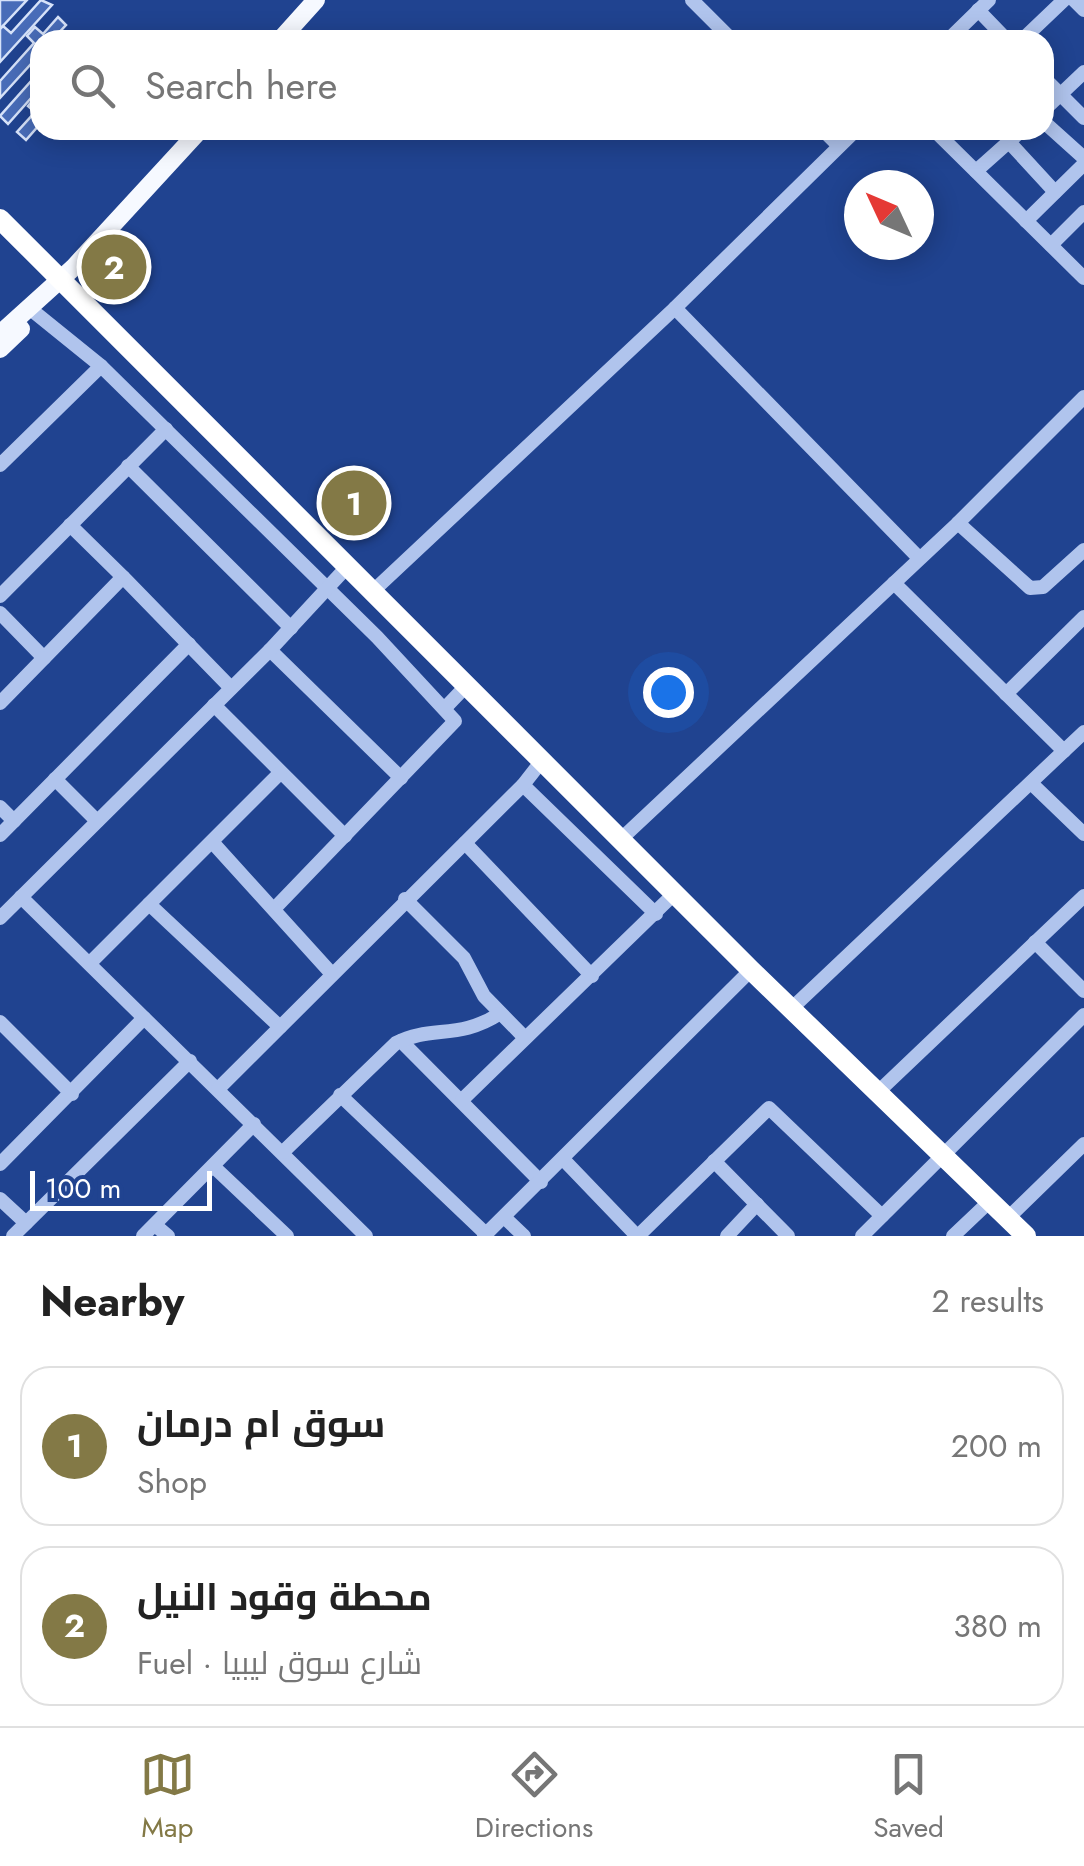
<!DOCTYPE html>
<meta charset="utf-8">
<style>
body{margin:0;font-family:Jost,Cairo,sans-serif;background:#f6f6f6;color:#222}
.compass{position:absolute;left:844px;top:170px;width:90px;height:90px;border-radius:50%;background:#fff;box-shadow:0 5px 25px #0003;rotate:314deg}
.scale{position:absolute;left:30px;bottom:25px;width:182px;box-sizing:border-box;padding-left:10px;border:5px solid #fff;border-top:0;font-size:28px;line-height:35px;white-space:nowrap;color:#fff;-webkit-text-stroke:8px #204390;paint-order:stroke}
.you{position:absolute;left:668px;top:692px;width:35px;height:35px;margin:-25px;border:8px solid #fff;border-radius:50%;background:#1a73e8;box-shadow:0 0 0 15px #1a73e833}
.badge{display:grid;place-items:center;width:65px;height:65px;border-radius:50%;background:#837946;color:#fff;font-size:32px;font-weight:700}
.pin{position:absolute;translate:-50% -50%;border:5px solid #fff;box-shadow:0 2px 10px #0006}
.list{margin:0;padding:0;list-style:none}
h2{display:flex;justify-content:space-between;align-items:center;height:130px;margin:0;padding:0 40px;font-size:42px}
h2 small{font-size:32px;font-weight:400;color:#767676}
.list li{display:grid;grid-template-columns:65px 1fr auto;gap:30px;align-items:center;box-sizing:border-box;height:160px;margin:0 20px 20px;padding:0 20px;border:2px solid #e0e0e0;border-radius:30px}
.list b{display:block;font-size:38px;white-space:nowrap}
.list p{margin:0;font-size:32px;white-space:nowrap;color:#767676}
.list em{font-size:32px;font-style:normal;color:#767676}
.icon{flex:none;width:55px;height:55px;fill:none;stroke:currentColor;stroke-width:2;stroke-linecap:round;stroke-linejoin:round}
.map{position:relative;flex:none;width:1084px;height:1236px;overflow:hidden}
.search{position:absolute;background:#fff;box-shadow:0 5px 25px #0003;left:30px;right:30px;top:30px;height:110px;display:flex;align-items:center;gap:25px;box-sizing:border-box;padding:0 35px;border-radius:30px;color:#767676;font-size:38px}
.sheet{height:490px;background:#fff}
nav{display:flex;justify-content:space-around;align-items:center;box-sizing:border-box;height:140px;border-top:2px solid #e0e0e0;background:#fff;font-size:28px;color:#767676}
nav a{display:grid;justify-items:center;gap:5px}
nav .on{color:#837946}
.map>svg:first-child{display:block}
.building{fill:#486cb8;stroke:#d6e2f9;stroke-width:2.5}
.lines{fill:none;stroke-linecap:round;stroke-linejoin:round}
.minor{stroke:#b0c4ed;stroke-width:14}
.major{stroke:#f6f9ff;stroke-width:18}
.highway{stroke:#fff;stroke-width:20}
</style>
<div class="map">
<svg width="1084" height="1236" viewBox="0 0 1084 1236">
<rect width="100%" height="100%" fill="#204390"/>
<g class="building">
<polygon points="0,0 27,0 0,29"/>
<polygon points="41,0 52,5 0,62 0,29 3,26 11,33"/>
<polygon points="58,17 66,25 52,40 40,40 40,54 0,98 0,81 34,43 27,36 35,27 43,34"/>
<polygon points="40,71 40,88 8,124 0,116"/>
<polygon points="37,95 40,124 26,140 17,132 35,112 28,106"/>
</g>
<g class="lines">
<g class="minor">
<polyline points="692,0 732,40"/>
<polyline points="1074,0 1084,10"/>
<polyline points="978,10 1007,40"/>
<polyline points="948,40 989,0"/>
<polyline points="1022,40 1064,0"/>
<polyline points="1044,78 1084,118"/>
<polyline points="1044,110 1084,72"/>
<polyline points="1044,122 1084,158"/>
<polyline points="823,130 839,146"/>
<polyline points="934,130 1084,278"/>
<polyline points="1009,142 1055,192"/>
<polyline points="976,171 1022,130"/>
<polyline points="1026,221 1084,164"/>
<polyline points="1051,245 1084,212"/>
<polyline points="28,307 101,366 377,637 455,721 275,908"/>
<polyline points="675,308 919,558"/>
<polyline points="0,465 101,366"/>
<polyline points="128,466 291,628"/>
<polyline points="958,523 1030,588 1043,587 1084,550"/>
<polyline points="70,525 123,577"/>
<polyline points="894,583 1064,751"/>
<polyline points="371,593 675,308 856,130"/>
<polyline points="0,596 166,429"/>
<polyline points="0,613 44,658 123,577 231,688"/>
<polyline points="270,650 401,778"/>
<polyline points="1006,694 1084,617"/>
<polyline points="0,703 44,658"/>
<polyline points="214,705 345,836"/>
<polyline points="445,708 467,685"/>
<polyline points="55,779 97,821"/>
<polyline points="1031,783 1084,834"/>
<polyline points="523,785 656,914"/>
<polyline points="0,807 14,821"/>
<polyline points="0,835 189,644"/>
<polyline points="620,840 958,523 1084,397"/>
<polyline points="465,843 592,976"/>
<polyline points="214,844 331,973"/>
<polyline points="21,897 366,1236"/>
<polyline points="405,899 464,958 484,996 525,1038"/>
<polyline points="149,904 280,1027"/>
<polyline points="0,918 270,650 346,568"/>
<polyline points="1035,942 1084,991"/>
<polyline points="90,963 280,773"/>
<polyline points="791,1009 1084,732"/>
<polyline points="0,1022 72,1094"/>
<polyline points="401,1041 541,1182"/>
<polyline points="218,1089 523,785 541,762"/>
<polyline points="878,1092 1084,896"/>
<polyline points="340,1095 486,1234"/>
<polyline points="462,1100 675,893"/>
<path d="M283,1152l113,-109c35,-18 63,-3 103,-29"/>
<polyline points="563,1159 637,1236"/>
<polyline points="714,1161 788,1236"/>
<polyline points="0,1164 144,1018"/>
<polyline points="213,1166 287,1236"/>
<polyline points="0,1199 26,1223"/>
<polyline points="504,1217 524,1236"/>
<polyline points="1008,1218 1084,1144"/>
<polyline points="155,1225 168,1236"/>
<polyline points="13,1236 190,1061"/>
<polyline points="143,1236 254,1124"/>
<polyline points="484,1236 751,970"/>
<polyline points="638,1236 769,1108 882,1216"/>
<polyline points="727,1236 757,1204"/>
<polyline points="862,1236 1084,1015"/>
<polyline points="953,1236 990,1201"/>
</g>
<g class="major">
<polyline points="280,40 316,0"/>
<polyline points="0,334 73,268 200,130"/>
<polyline points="0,349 21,329"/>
</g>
<polyline class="highway" points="0,219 751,970 1026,1236"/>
</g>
</svg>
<svg class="compass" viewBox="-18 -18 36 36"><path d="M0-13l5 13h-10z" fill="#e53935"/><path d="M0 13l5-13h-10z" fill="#767676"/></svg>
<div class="scale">100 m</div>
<div class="you"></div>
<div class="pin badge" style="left:354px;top:503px">1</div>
<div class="pin badge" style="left:114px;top:267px">2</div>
<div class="search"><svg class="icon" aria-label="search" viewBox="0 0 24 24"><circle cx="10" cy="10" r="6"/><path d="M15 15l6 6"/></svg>Search here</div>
</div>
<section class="sheet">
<h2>Nearby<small>2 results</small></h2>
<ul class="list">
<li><span class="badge">1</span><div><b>سوق ام درمان</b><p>Shop</p></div><em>200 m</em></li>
<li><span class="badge">2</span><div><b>محطة وقود النيل</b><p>Fuel · شارع سوق ليبيا</p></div><em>380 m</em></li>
</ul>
</section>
<nav>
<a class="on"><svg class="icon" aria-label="map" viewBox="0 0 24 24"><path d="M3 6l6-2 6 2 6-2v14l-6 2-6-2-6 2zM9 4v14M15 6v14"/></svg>Map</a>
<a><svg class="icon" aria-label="directions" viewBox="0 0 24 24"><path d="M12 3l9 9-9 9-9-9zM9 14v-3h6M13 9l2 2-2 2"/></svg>Directions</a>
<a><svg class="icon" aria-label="saved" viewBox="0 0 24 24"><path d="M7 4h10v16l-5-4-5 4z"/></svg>Saved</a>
</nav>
